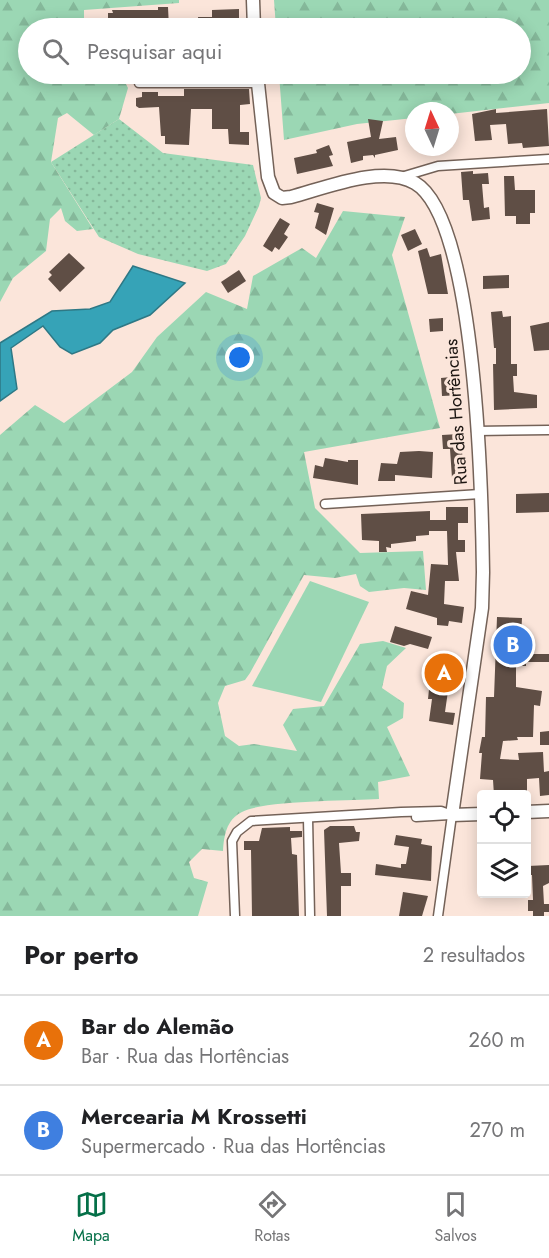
<!DOCTYPE html>
<html lang="pt">
<meta charset="utf-8">
<style>
body{margin:0;font-family:Jost,sans-serif;background:#f2f2f2;color:#202124}
.controls{position:absolute;right:18px;bottom:18px;display:grid;overflow:hidden;border-radius:6px;box-shadow:0 3px 15px #0003}
.controls button{width:54px;height:54px;display:grid;place-items:center;padding:0;border:0;border-bottom:2px solid #e0e0e0;background:#fff;color:#202124;font:30px sans-serif}
.compass{position:absolute;left:405px;top:102px;width:54px;height:54px;border-radius:50%;background:#fff;box-shadow:0 3px 15px #0003;rotate:356deg}
.you{position:absolute;left:240px;top:358px;width:21px;height:21px;margin:-15px;border:4px solid #fff;border-radius:50%;background:#1a73e8;box-shadow:0 0 0 9px #1a73e833}
.badge{display:grid;place-items:center;width:39px;height:39px;border-radius:50%;background:#057048;color:#fff;font-size:20px;font-weight:700}
.pin{position:absolute;translate:-50% -50%;border:3px solid #fff;box-shadow:0 2px 6px #0006}
.list{margin:0;padding:0;list-style:none}
h2{display:flex;justify-content:space-between;align-items:center;height:78px;margin:0;padding:0 24px;font-size:26px}
h2 small{font-size:20px;font-weight:400;color:#757577}
.list li{display:grid;grid-template-columns:39px 1fr auto;gap:18px;align-items:center;box-sizing:border-box;height:90px;padding:0 24px;border-top:2px solid #e0e0e0}
.list b{display:block;font-size:22px;white-space:nowrap}
.list p{margin:0;font-size:20px;white-space:nowrap;color:#757577}
.list em{font-size:20px;font-style:normal;color:#757577}
.icon{flex:none;width:33px;height:33px;fill:none;stroke:currentColor;stroke-width:2;stroke-linecap:round;stroke-linejoin:round}
.map{position:relative;flex:none;width:549px;height:916px;overflow:hidden}
.search{position:absolute;background:#fff;box-shadow:0 3px 15px #0003;left:18px;right:18px;top:18px;height:66px;display:flex;align-items:center;gap:15px;box-sizing:border-box;padding:0 21px;border-radius:33px;color:#757577;font-size:22px}
.sheet{height:258px;background:#fff}
nav{display:flex;justify-content:space-around;align-items:center;box-sizing:border-box;height:84px;border-top:2px solid #e0e0e0;background:#fff;font-size:16px;color:#757577}
nav a{display:grid;justify-items:center;gap:3px}
nav .on{color:#057048}
.map>svg:first-child{display:block}
.grass{fill:url(#grass-dots)}
.forest{fill:url(#forest-firs)}
.garden{fill:#9bd7b4}
.water{fill:#36a3b7;stroke:#2e7885;stroke-width:1.5}
.building{fill:#5f4e45}
.lines{fill:none;stroke-linecap:round;stroke-linejoin:round}
.street-casing{stroke:#746258;stroke-width:11}
.secondary-casing{stroke:#746258;stroke-width:15}
.street{stroke:#fff;stroke-width:8}
.secondary{stroke:#fff;stroke-width:12}
.labels{text-anchor:middle;stroke-width:6;stroke-linejoin:round;paint-order:stroke}
.street-label{font-size:18px;fill:#1c1511;stroke:#fbe5da}
</style>
<div class="map">
<svg width="549" height="916" viewBox="0 0 549 916">
<defs>
<pattern id="grass-dots" width="8" height="8" patternUnits="userSpaceOnUse" patternTransform="scale(1.5)"><rect width="8" height="8" fill="#9bd7b4"/><path d="M2 2h.1M6 6h.1" fill="none" stroke="#85b89a" stroke-width="1.8" stroke-linecap="round"/></pattern>
<pattern id="forest-firs" width="22" height="20" patternUnits="userSpaceOnUse" patternTransform="scale(1.5)"><rect width="22" height="20" fill="#9bd7b4"/><path d="M5 1l3.5 6h-7zM16 11l3.5 6h-7z" fill="#85b89a"/></pattern>
</defs>
<rect width="100%" height="100%" fill="#fbe5da"/>
<polygon class="grass" points="119,119 163,153 253,165 261,198 259,206 245,236 226,264 207,271 138,254 99,237 51,162"/>
<g class="forest">
<polygon points="0,0 179,0 179,3 84,10 84,28 28,28 28,74 121,74 128,88 119,119 94,135 67,113 58,118 51,162 93,229 77,231 65,221 61,208 50,219 46,251 13,278 0,302"/>
<polygon points="274,0 549,0 549,103 450,114 450,111 414,111 414,118 357,124 284,140 279,74 520,74 520,28 276,28"/>
<path d="M343,211l62,6 -13,38 48,173 -136,24 11,56 45,45 63,-2 3,39 -22,-2 -35,4 -9,-6 -4,-12 -21,4 -31,-3 -54,98 -5,7 -20,6 -7,17 7,33 14,10 15,-2 43,7 -14,-26 10,-16 31,-3 36,-62 23,-3 23,7 -19,18 -5,22 22,15 -1,15 -16,9 23,49 -32,6 1,17c-29,2 -115,1 -137,13 -16,8 -18,24 -19,39l-21,-2 -13,13 5,16 14,4 -10,34h-198v-481l35,-30 29,18 68,-51 25,-35 49,-45 41,17 6,-33 49,-28 14,10z"/>
</g>
<polygon class="garden" points="310,581 369,602 321,702 252,686"/>
<polygon class="water" points="133,266 185,283 150,315 113,330 100,343 72,354 60,347 43,326 11,348 17,389 0,401 0,343 52,311 90,309 110,302"/>
<g class="building">
<polygon points="158,7 168,7 169,28 124,28 124,24 108,25 108,13 113,13 112,10 158,10"/>
<polygon points="239,9 239,24 214,24 214,28 199,28 198,17 212,17 212,10"/>
<rect x="188" y="74" width="54" height="3"/>
<polygon points="184,89 249,89 250,104 240,105 240,132 249,132 249,145 229,144 228,129 212,129 212,109 191,109 189,145 165,144 165,136 161,136 159,107 139,108 136,106 136,98 142,97 142,92 158,92 158,96 184,96"/>
<polygon points="496,109 496,113 547,109 549,146 523,148 522,143 508,144 506,124 490,125 492,140 475,141 472,114"/>
<polygon points="368,119 383,121 379,139 396,137 398,150 375,155 375,158 373,155 363,156 363,160 351,163 347,142 371,137"/>
<polygon points="329,145 333,155 329,156 333,166 297,174 294,158 317,153 316,150"/>
<polygon points="473,171 473,174 488,173 489,184 482,184 484,208 489,207 490,219 472,221 469,200 463,200 461,172"/>
<polygon points="504,176 514,176 515,190 535,190 535,213 530,213 530,224 516,224 516,216 505,216"/>
<polygon points="317,203 334,208 326,235 315,228 319,213 314,212"/>
<polygon points="280,218 290,224 284,234 288,237 279,250 275,247 272,252 263,246"/>
<polygon points="415,229 422,244 408,251 401,235"/>
<polygon points="427,248 430,257 441,254 448,294 428,294 418,251"/>
<polygon points="69,253 85,268 60,292 48,279 52,275 49,272"/>
<polygon points="239,270 246,281 228,293 221,282"/>
<polygon points="509,275 509,288 483,289 483,276"/>
<polygon points="502,311 503,317 511,316 511,364 517,364 517,376 513,376 514,392 537,395 537,408 494,410 493,364 496,364 496,348 494,348 491,312"/>
<polygon points="443,318 443,331 430,332 429,319"/>
<polygon points="549,322 549,350 534,351 530,326"/>
<polygon points="461,376 462,395 442,396 441,378"/>
<polygon points="459,434 466,477 452,478 450,449 443,449 442,435"/>
<polygon points="419,451 433,452 432,478 395,475 395,481 378,481 381,463 397,464 400,452"/>
<polygon points="325,458 348,462 348,460 358,460 358,485 313,478 315,465 323,467"/>
<polygon points="549,493 549,512 516,513 516,494"/>
<polygon points="446,507 468,507 468,523 458,523 458,540 465,540 465,552 456,552 459,581 445,581 444,604 464,607 462,623 449,621 448,626 437,625 437,618 406,609 411,591 428,595 431,564 448,565 447,531 429,531 429,535 416,536 416,541 391,544 391,548 386,547 387,552 379,552 379,541 362,540 361,514 430,511 430,520 446,520"/>
<polygon points="497,617 522,618 521,636 532,636 531,654 549,654 549,662 526,662 526,666 516,666 516,687 542,691 540,706 534,705 533,737 517,737 518,740 503,741 500,759 519,760 518,753 543,752 544,772 549,771 549,795 540,796 539,778 527,779 527,795 494,795 493,780 480,779 482,753 479,753 482,737 485,737 486,697 494,697"/>
<polygon points="395,626 432,637 428,649 410,644 404,646 390,642"/>
<polygon points="431,662 459,667 456,685 449,684 445,712 455,713 453,725 429,721 432,699 428,699 430,680 428,680"/>
<polygon points="549,731 549,745 540,745 540,732"/>
<polygon points="330,826 354,826 356,832 360,832 359,841 339,843 341,873 351,873 351,886 341,886 341,916 327,916 324,830"/>
<polygon points="290,827 290,831 302,831 302,837 291,838 292,854 297,855 299,916 252,916 251,850 244,850 244,841 259,841 262,828"/>
<polygon points="396,835 422,839 421,844 432,846 431,881 375,875 376,864 401,868 401,864 406,864 409,847 394,845"/>
<polygon points="549,865 549,883 543,886 544,904 549,904 549,912 544,912 544,916 533,916 533,911 528,911 528,900 533,900 532,875 528,875 528,866"/>
<polygon points="403,892 428,896 422,916 399,916"/>
</g>
<g class="lines">
<defs>
<g id="street">
<polyline points="139,83 258,83"/>
<polyline points="401,177 438,166 549,159"/>
<polyline points="476,431 549,430"/>
<polyline points="325,504 480,494"/>
<polyline points="416,817 450,815"/>
<polyline points="308,818 310,916"/>
<polyline points="235,916 232,841 237,832 251,821 401,812 441,811 452,815"/>
<polyline points="438,916 452,815"/>
</g>
<g id="secondary">
<polyline points="253,0 254,28"/>
<path d="M257,74l11,103 6,16 8,5 9,-1c34,-9 92,-33 124,-14 62,36 67,317 68,389l-1,36 -30,207 30,-1"/>
<polyline points="526,812 549,811"/>
</g>
</defs>
<use href="#street" class="street-casing"/>
<use href="#secondary" class="secondary-casing"/>
<use href="#street" class="street"/>
<use href="#secondary" class="secondary"/>
</g>
<g class="labels">
<g class="street-label">
<text transform="translate(456 412) rotate(-94)" y="6">Rua das Hortências</text>
</g>
</g>
</svg>
<div class="controls">
<button><svg class="icon" aria-label="locate" viewBox="0 0 24 24"><circle cx="12" cy="12" r="6"/><path d="M12 2v4M12 18v4M2 12h4M18 12h4"/></svg></button>
<button><svg class="icon" aria-label="layers" viewBox="0 0 24 24"><path d="M12 4l9 5-9 5-9-5zM3 14l9 5 9-5"/></svg></button>
</div>
<svg class="compass" viewBox="-18 -18 36 36"><path d="M0-13l5 13h-10z" fill="#e53935"/><path d="M0 13l5-13h-10z" fill="#757577"/></svg>
<div class="you"></div>
<div class="pin badge" style="left:444px;top:673px;background:#e8710a">A</div>
<div class="pin badge" style="left:513px;top:645px;background:#3f7fe0">B</div>
<div class="search"><svg class="icon" aria-label="search" viewBox="0 0 24 24"><circle cx="10" cy="10" r="6"/><path d="M15 15l6 6"/></svg>Pesquisar aqui</div>
</div>
<section class="sheet">
<h2>Por perto<small>2 resultados</small></h2>
<ul class="list">
<li><span class="badge" style="background:#e8710a">A</span><div><b>Bar do Alemão</b><p>Bar · Rua das Hortências</p></div><em>260 m</em></li>
<li><span class="badge" style="background:#3f7fe0">B</span><div><b>Mercearia M Krossetti</b><p>Supermercado · Rua das Hortências</p></div><em>270 m</em></li>
</ul>
</section>
<nav>
<a class="on"><svg class="icon" aria-label="map" viewBox="0 0 24 24"><path d="M3 6l6-2 6 2 6-2v14l-6 2-6-2-6 2zM9 4v14M15 6v14"/></svg>Mapa</a>
<a><svg class="icon" aria-label="directions" viewBox="0 0 24 24"><path d="M12 3l9 9-9 9-9-9zM9 14v-3h6M13 9l2 2-2 2"/></svg>Rotas</a>
<a><svg class="icon" aria-label="saved" viewBox="0 0 24 24"><path d="M7 4h10v16l-5-4-5 4z"/></svg>Salvos</a>
</nav>
